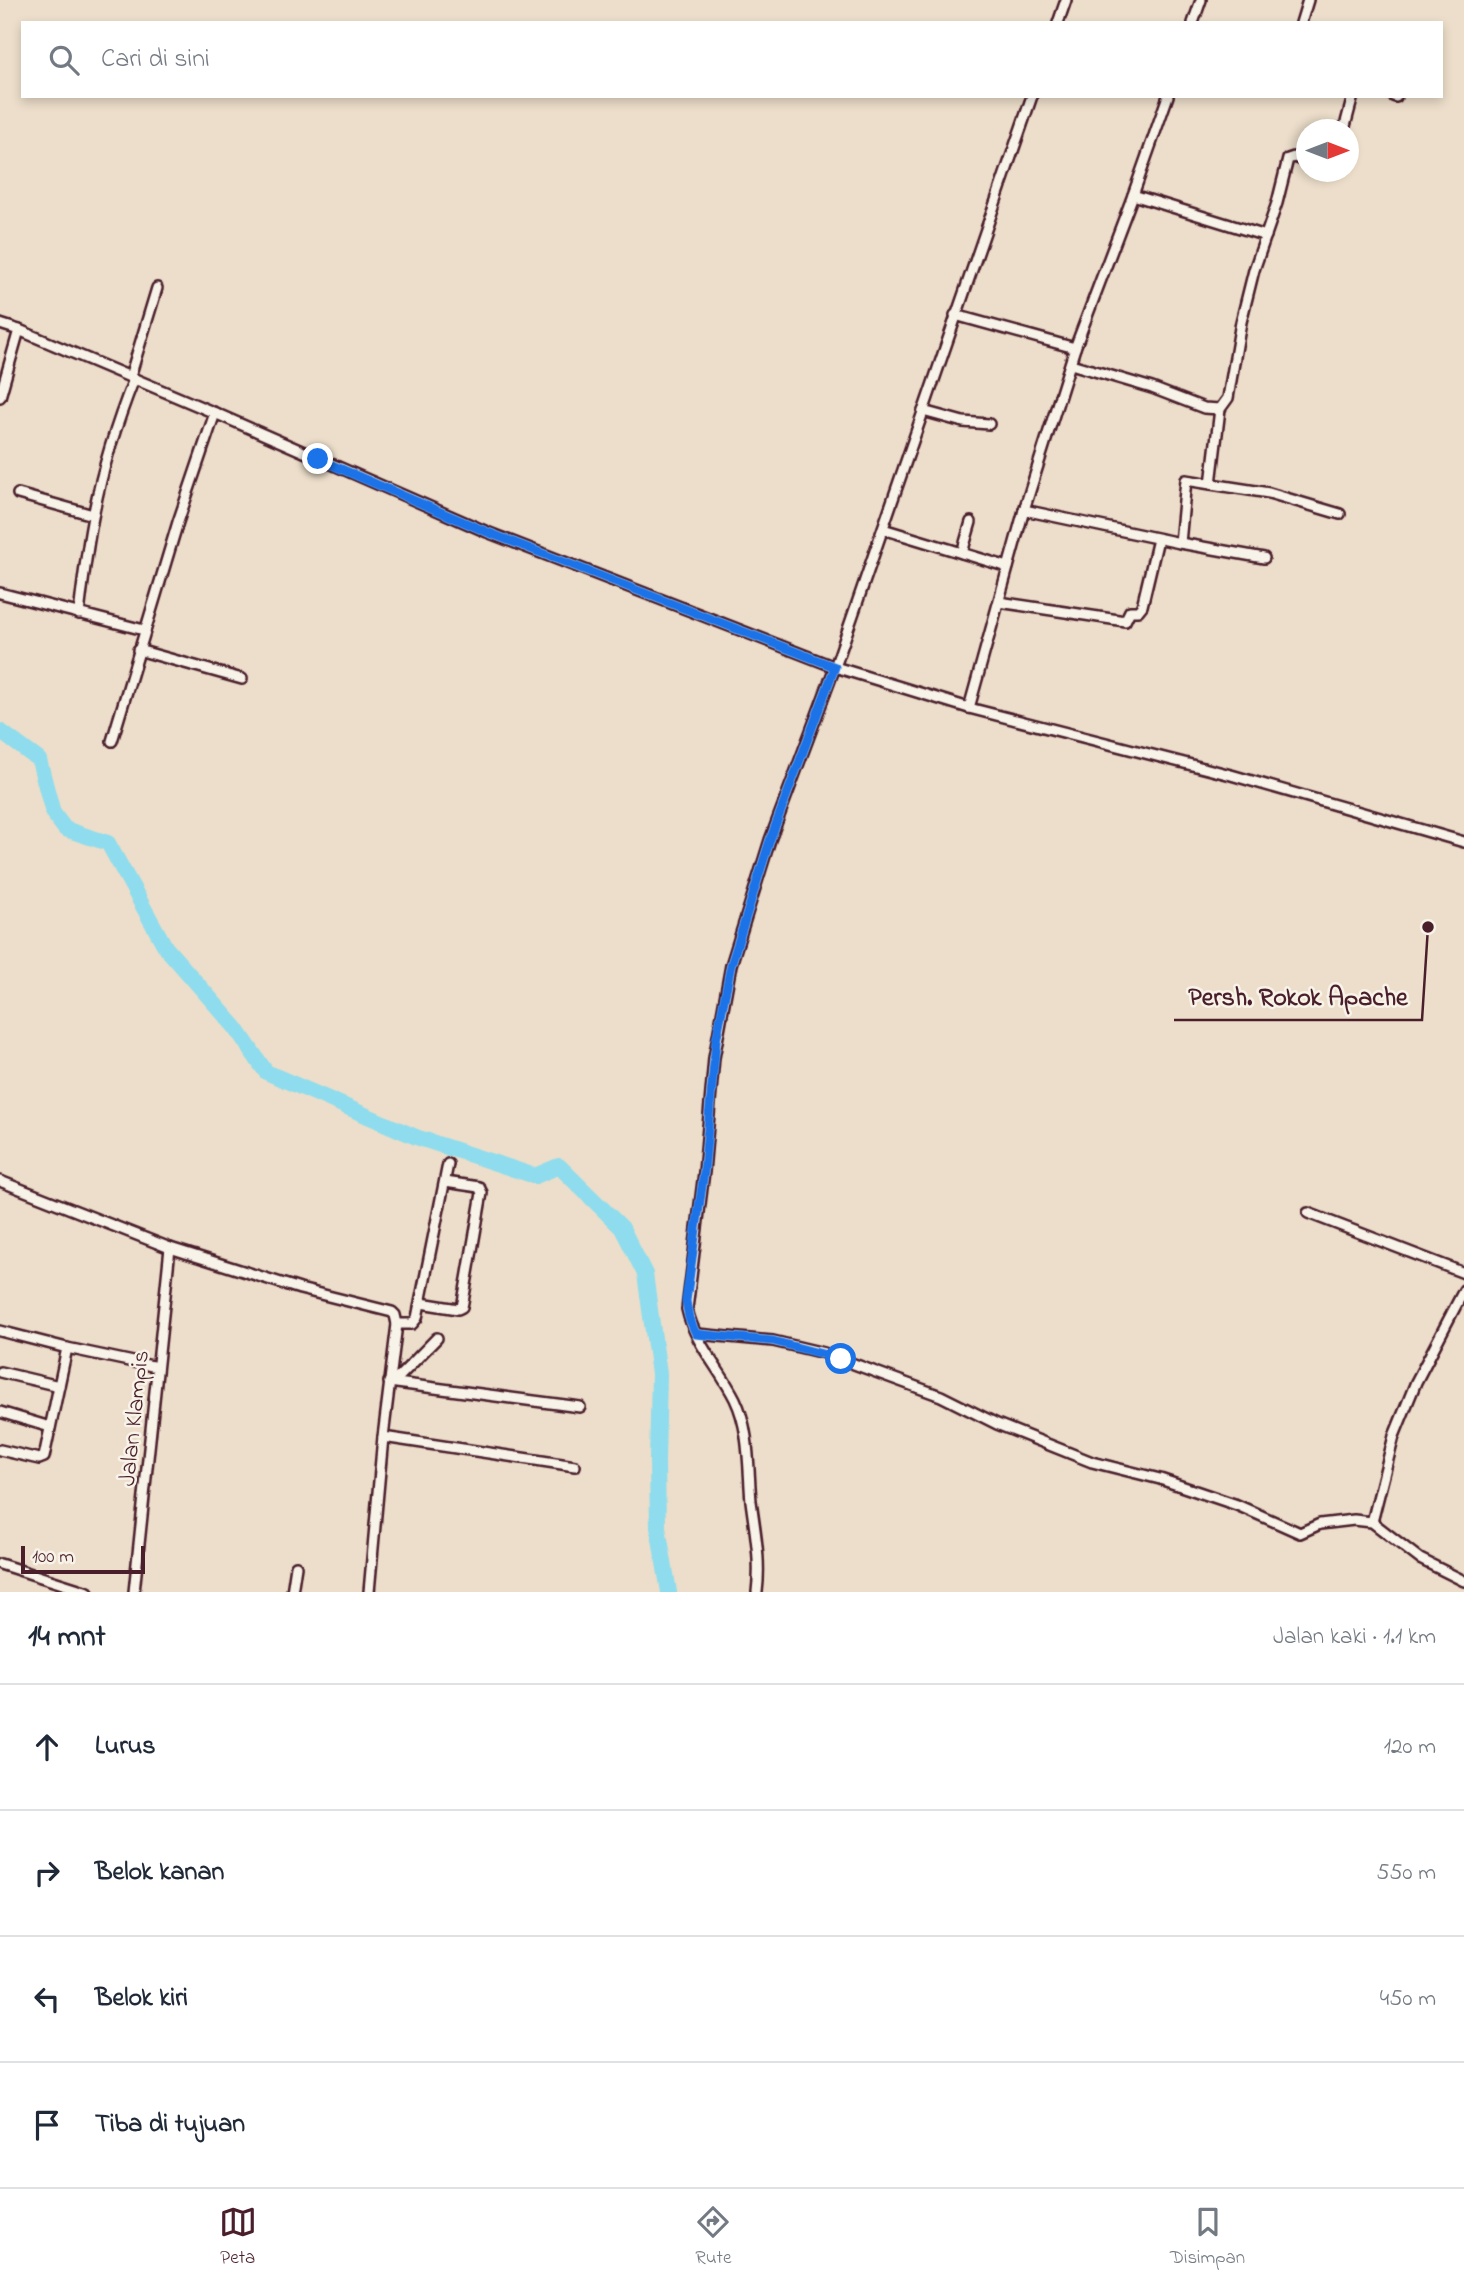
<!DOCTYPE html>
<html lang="id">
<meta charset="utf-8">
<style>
body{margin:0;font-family:"Indie Flower",sans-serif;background:#f6f6f7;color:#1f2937}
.compass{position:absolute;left:1296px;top:119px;width:63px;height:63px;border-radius:50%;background:#fff;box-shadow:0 4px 10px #0003;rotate:90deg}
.scale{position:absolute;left:21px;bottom:18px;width:124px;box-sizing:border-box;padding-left:7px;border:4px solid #4a1f2b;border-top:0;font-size:19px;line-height:24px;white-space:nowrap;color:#4a1f2b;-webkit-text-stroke:5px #f7f3e8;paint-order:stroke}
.stop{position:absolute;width:21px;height:21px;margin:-16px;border:5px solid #1a73e8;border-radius:50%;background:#fff}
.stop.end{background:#1a73e8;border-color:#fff;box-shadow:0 2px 7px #0008}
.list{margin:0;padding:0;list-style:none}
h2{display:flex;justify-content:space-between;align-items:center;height:91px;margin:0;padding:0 28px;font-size:30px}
h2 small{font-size:23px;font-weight:400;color:#747a83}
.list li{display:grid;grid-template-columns:46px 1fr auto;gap:21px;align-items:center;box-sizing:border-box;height:126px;padding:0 28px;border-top:2px solid #e0e1e3}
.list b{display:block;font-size:26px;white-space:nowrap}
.list em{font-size:23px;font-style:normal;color:#747a83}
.icon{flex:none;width:38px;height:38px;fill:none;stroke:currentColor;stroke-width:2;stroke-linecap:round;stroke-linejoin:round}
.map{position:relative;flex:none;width:1464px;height:1592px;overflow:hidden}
.search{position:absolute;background:#fff;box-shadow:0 4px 10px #0003;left:21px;right:21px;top:21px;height:77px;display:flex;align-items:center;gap:18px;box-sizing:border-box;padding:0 24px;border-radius:0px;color:#747a83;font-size:26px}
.sheet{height:595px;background:#fff}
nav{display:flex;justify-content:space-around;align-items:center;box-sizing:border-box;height:98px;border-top:2px solid #e0e1e3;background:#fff;font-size:19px;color:#747a83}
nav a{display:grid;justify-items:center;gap:4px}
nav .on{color:#4a1f2b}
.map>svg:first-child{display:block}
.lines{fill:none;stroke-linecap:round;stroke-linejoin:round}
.river{stroke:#8edced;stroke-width:16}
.minor-casing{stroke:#4a1f2b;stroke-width:14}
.minor{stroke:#f7f3e8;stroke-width:9}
.route{stroke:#1a73e8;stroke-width:9}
.labels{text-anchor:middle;stroke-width:5;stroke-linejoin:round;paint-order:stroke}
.street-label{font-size:24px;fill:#4a1f2b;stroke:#f7f3e8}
.leader{fill:none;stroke:#4a1f2b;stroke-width:2.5}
.callout-dot{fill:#4a1f2b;stroke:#f7f3e8;stroke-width:2.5}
.callout-label{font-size:26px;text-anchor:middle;font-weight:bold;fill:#4a1f2b;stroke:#f7f3e8;stroke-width:5;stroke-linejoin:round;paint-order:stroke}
</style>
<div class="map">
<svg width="1464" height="1592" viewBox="0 0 1464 1592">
<rect width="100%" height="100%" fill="#ecdeca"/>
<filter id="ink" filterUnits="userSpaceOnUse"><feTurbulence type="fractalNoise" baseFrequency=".0143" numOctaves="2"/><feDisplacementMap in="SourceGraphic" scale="14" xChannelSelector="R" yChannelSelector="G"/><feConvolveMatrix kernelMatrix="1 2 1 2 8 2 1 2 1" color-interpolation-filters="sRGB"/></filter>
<g filter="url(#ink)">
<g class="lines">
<polyline class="river" points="0,731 39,760 53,813 65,829 108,843 166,948 236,1028 266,1072 416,1137 535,1176 559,1166 622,1228 645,1274 659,1374 657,1461 658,1527 669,1592"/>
<defs>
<g id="minor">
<polyline points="1058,23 1066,0"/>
<polyline points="1193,23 1201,0"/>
<polyline points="1301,23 1308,0"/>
<polyline points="1393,96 1396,97"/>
<polyline points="1344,130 1353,96"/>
<polyline points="1133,195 1168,96"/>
<polyline points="955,315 1075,348"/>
<polyline points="0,324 19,330 215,413 487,532 835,667 969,708 1231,775 1464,842"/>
<polyline points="1071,364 1152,388 1204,408 1220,409"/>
<polyline points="130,377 157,288"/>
<polyline points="0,397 19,330"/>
<polyline points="923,411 963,422 989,424"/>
<polyline points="1211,484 1269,493 1340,514"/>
<polyline points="18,494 93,515"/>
<polyline points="1024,510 1180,543 1264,558"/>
<polyline points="883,529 1008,567"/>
<polyline points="1180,543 1186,480 1211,484 1220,409 1228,398 1241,322 1254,270 1277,203 1288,159 1294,157 1306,161"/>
<polyline points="962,553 971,522"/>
<polyline points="0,593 144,630"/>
<polyline points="999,602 1125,621 1130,611 1138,611 1142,606 1158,539"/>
<path d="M79,614c4,-34 8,-68 15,-102 9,-46 23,-90 40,-133"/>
<polyline points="138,650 242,679"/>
<polyline points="969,708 1024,510 1075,348 1133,195 1266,236"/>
<polyline points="112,741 178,522 215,413"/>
<polyline points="0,1181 170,1248 300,1289 392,1312 395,1315 397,1324 383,1437 369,1592"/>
<polyline points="1308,1213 1464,1273"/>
<polyline points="421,1303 458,1309 462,1307 463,1302 482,1193 479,1187 445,1182"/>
<polyline points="397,1324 412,1324 417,1318 448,1164"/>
<polyline points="0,1331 67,1348 157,1367"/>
<polyline points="697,1334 773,1341 824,1353 941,1396 997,1424 1092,1462 1160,1479 1237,1505 1300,1533 1320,1524 1354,1520 1372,1522 1420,1559 1464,1581"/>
<polyline points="0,1372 59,1386"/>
<polyline points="389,1382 580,1407"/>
<polyline points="394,1382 437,1338"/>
<polyline points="0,1412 50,1427"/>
<polyline points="383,1437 575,1466"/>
<polyline points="0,1450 39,1459 44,1457 67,1348"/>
<polyline points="1372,1522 1394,1436 1416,1382 1464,1290"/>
<polyline points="0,1564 88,1592"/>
<polyline points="134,1592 170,1248"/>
<polyline points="292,1592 296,1566"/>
<path d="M757,1592c4,-32 -2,-60 -6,-91 -3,-34 -1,-71 -16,-102 -15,-30 -41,-57 -48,-90l17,-137 10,-114 17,-93 39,-125 65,-173 197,-571"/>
</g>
</defs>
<use href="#minor" class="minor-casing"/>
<use href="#minor" class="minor"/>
</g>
</g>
<g class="lines" filter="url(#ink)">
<polyline class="route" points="318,459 487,532 835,667 770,840 731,965 716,1041 704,1172 686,1301 689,1318 696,1334 773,1341 841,1359"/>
</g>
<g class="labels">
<g class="street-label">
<text transform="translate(133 1418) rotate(-84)" y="8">Jalan Klampis</text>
</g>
</g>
<path class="leader" d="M1428 927L1422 1020H1174"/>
<circle class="callout-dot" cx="1428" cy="927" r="7"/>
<g class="callout-label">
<text x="1298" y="1005">Persh. Rokok Apache</text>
</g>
</svg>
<svg class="compass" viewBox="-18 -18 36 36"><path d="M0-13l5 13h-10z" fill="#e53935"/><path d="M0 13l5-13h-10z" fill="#747a83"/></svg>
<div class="scale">100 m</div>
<div class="stop" style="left:841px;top:1359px"></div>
<div class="stop end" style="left:318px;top:459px"></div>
<div class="search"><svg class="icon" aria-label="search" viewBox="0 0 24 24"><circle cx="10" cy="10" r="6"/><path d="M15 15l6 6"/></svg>Cari di sini</div>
</div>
<section class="sheet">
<h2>14 mnt<small>Jalan kaki · 1.1 km</small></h2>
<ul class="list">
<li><svg class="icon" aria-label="ahead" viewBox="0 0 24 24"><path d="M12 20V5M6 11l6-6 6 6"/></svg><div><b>Lurus</b></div><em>120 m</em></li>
<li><svg class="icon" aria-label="right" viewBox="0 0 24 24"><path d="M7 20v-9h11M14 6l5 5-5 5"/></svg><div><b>Belok kanan</b></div><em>550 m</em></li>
<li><svg class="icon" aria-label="left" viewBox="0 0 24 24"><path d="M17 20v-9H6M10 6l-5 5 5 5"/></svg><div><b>Belok kiri</b></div><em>450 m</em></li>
<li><svg class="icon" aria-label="arrive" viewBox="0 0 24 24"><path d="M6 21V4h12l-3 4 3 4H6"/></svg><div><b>Tiba di tujuan</b></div></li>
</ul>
</section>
<nav>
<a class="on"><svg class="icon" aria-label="map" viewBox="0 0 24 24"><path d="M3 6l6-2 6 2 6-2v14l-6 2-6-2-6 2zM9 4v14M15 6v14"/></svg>Peta</a>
<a><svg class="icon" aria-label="directions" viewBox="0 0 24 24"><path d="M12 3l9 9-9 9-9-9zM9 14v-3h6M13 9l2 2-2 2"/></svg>Rute</a>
<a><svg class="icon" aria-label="saved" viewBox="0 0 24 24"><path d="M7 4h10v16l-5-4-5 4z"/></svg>Disimpan</a>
</nav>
